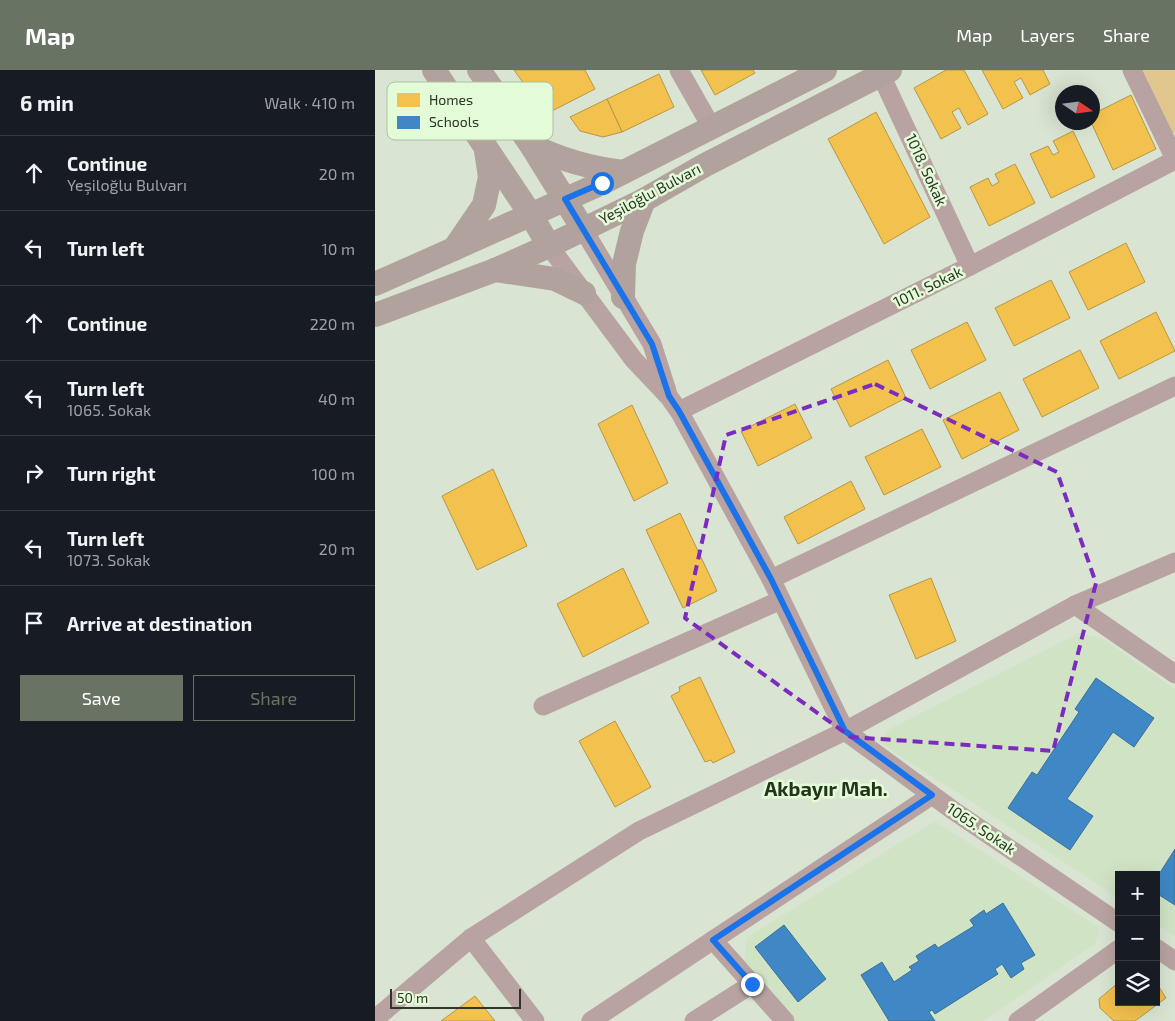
<!DOCTYPE html>
<meta charset="utf-8">
<style>
body{margin:0;font-family:"Exo 2",sans-serif;background:#242831;color:#f1f3f6}
.controls{position:absolute;right:15px;bottom:15px;display:grid;overflow:hidden;border-radius:0px;box-shadow:0 5px 20px #0002}
.controls button{width:45px;height:45px;display:grid;place-items:center;padding:0;border:0;border-bottom:1px solid #363941;background:#171b24;color:#f1f3f6;font:25px sans-serif}
.compass{position:absolute;left:680px;top:15px;width:45px;height:45px;border-radius:50%;background:#171b24;box-shadow:0 5px 20px #0002;rotate:103deg}
.scale{position:absolute;left:15px;bottom:12px;width:131px;box-sizing:border-box;padding-left:5px;border:2px solid #2d3628;border-top:0;font-size:14px;line-height:18px;white-space:nowrap;color:#2d3628;-webkit-text-stroke:4px #e3fbd7;paint-order:stroke}
.stop{position:absolute;width:15px;height:15px;margin:-11px;border:4px solid #1a73e8;border-radius:50%;background:#fff}
.stop.end{background:#1a73e8;border-color:#fff;box-shadow:0 1px 5px #0008}
.list{margin:0;padding:0;list-style:none}
h2{display:flex;justify-content:space-between;align-items:center;height:65px;margin:0;padding:0 20px;font-size:21px}
h2 small{font-size:16px;font-weight:400;color:#9ea1a6}
.list li{display:grid;grid-template-columns:32px 1fr auto;gap:15px;align-items:center;box-sizing:border-box;height:75px;padding:0 20px;border-top:1px solid #363941}
.list b{display:block;font-size:19px;white-space:nowrap}
.list p{margin:0;font-size:16px;white-space:nowrap;color:#9ea1a6}
.list em{font-size:16px;font-style:normal;color:#9ea1a6}
.actions{display:flex;gap:10px;padding:15px 20px}
.actions a{flex:1;padding:11px 0;border:1px solid #697364;border-radius:0px;text-align:center;font-size:18px;color:#697364}
.actions .main{background:#697364;color:#fff}
.icon{flex:none;width:28px;height:28px;fill:none;stroke:currentColor;stroke-width:2;stroke-linecap:round;stroke-linejoin:round}
.map{position:relative;flex:none;width:800px;height:951px;overflow:hidden}
header{display:flex;align-items:center;gap:30px;box-sizing:border-box;height:70px;padding:0 25px;background:#697364;color:#fff}
header strong{font-size:24px}
nav{display:flex;gap:28px;margin-inline-start:auto;font-size:18px}
main{display:flex}
aside{flex:1;background:#171b24}
.map>svg:first-child{display:block}
.built{fill:#d0e4c5}
.green{fill:#e1c68e}
.homes{fill:#f2c14e;stroke:#b79743}
.schools{fill:#3f88c5;stroke:#3a6f96}
.lines{fill:none;stroke-linecap:round;stroke-linejoin:round}
.minor{stroke:#b8a3a2;stroke-width:19}
.major{stroke:#b2a29e;stroke-width:24}
.route{stroke:#1a73e8;stroke-width:6}
.marked{fill:none;stroke:#7b2cbf;stroke-width:4;stroke-dasharray:10 6;stroke-linejoin:round}
.labels{text-anchor:middle;stroke-width:5;stroke-linejoin:round;paint-order:stroke}
.street-label{font-size:15px;fill:#2d3628;stroke:#e3fbd7}
.district-label{font-size:20px;font-weight:bold;fill:#233418;stroke:#e3fbd7}
.key{fill:#e3fbd7;stroke:#acc0a2;stroke-width:1}
.key-label{font-size:14px;fill:#2d3628}
</style>
<header>
<strong>Map</strong>
<nav><a>Map</a><a>Layers</a><a>Share</a></nav>
</header>
<main>
<aside>
<h2>6 min<small>Walk · 410 m</small></h2>
<ul class="list">
<li><svg class="icon" aria-label="ahead" viewBox="0 0 24 24"><path d="M12 20V5M6 11l6-6 6 6"/></svg><div><b>Continue</b><p>Yeşiloğlu Bulvarı</p></div><em>20 m</em></li>
<li><svg class="icon" aria-label="left" viewBox="0 0 24 24"><path d="M17 20v-9H6M10 6l-5 5 5 5"/></svg><div><b>Turn left</b></div><em>10 m</em></li>
<li><svg class="icon" aria-label="ahead" viewBox="0 0 24 24"><path d="M12 20V5M6 11l6-6 6 6"/></svg><div><b>Continue</b></div><em>220 m</em></li>
<li><svg class="icon" aria-label="left" viewBox="0 0 24 24"><path d="M17 20v-9H6M10 6l-5 5 5 5"/></svg><div><b>Turn left</b><p>1065. Sokak</p></div><em>40 m</em></li>
<li><svg class="icon" aria-label="right" viewBox="0 0 24 24"><path d="M7 20v-9h11M14 6l5 5-5 5"/></svg><div><b>Turn right</b></div><em>100 m</em></li>
<li><svg class="icon" aria-label="left" viewBox="0 0 24 24"><path d="M17 20v-9H6M10 6l-5 5 5 5"/></svg><div><b>Turn left</b><p>1073. Sokak</p></div><em>20 m</em></li>
<li><svg class="icon" aria-label="arrive" viewBox="0 0 24 24"><path d="M6 21V4h12l-3 4 3 4H6"/></svg><div><b>Arrive at destination</b></div></li>
</ul>
<div class="actions"><a class="main">Save</a><a>Share</a></div>
</aside>
<div class="map">
<svg width="800" height="951" viewBox="0 0 800 951">
<rect width="100%" height="100%" fill="#d9e5d2"/>
<g class="built">
<polygon points="704,563 728,569 800,619 800,867 781,854 781,805 744,805 744,828 507,674 511,661"/>
<polygon points="560,751 725,858 721,873 609,951 420,951 369,895 371,868"/>
</g>
<polygon class="green" points="768,0 800,0 800,62 798,64"/>
<g class="homes">
<polygon points="139,0 210,0 220,19 171,44"/>
<polygon points="326,0 378,0 380,3 340,25"/>
<polygon points="571,0 589,0 613,44 593,55 584,38 577,42 586,58 566,69 539,18"/>
<polygon points="607,0 668,0 675,14 655,25 646,8 639,12 648,28 628,39"/>
<polygon points="284,4 299,37 247,62 232,29"/>
<polygon points="756,25 781,79 738,100 716,52 718,52 718,44"/>
<polygon points="232,29 247,62 228,67 205,61 195,47"/>
<polygon points="501,42 555,147 509,174 453,69"/>
<polygon points="698,61 720,107 676,128 655,84 673,76 678,85 684,82 678,71"/>
<polygon points="640,94 660,133 614,156 595,117 613,108 617,116 624,112 620,104"/>
<polygon points="751,173 770,212 713,240 694,202"/>
<polygon points="676,210 695,248 639,276 620,238"/>
<polygon points="781,242 800,281 744,309 725,271"/>
<polygon points="592,252 611,290 555,319 536,280"/>
<polygon points="705,280 724,318 667,347 648,309"/>
<polygon points="513,290 531,328 475,357 456,319"/>
<polygon points="625,322 644,360 587,389 568,350"/>
<polygon points="420,334 437,368 383,396 366,361"/>
<polygon points="257,335 293,413 259,431 223,354"/>
<polygon points="547,359 566,397 509,425 490,387"/>
<polygon points="118,399 152,476 102,500 67,426"/>
<polygon points="476,411 490,439 423,474 409,447"/>
<polygon points="305,443 342,521 308,538 271,460"/>
<polygon points="248,498 274,553 208,587 182,534"/>
<polygon points="556,508 581,571 541,589 514,525"/>
<polygon points="325,607 360,682 338,693 336,690 330,692 296,626 305,621 304,617"/>
<polygon points="240,651 276,717 240,737 204,671"/>
<polygon points="744,912 744,932 781,932 781,912 791,928 760,951 739,951 725,938 724,929"/>
<polygon points="100,926 120,951 66,951"/>
</g>
<g class="schools">
<polygon points="721,608 779,648 759,677 738,662 692,729 718,746 695,780 633,738 657,702 662,705 704,642 700,639"/>
<polygon points="800,779 800,835 781,823 781,809"/>
<polygon points="628,833 660,885 646,893 649,899 636,908 627,894 620,899 623,904 560,944 557,940 554,942 560,951 514,951 486,905 507,892 519,912 537,900 534,897 544,891 541,886 560,874 563,878 599,856 595,850 609,840 611,844"/>
<polygon points="409,855 451,909 423,932 380,877"/>
</g>
<g class="lines">
<g class="minor">
<polyline points="304,0 337,58"/>
<polyline points="757,0 800,89"/>
<polyline points="506,5 595,196"/>
<polyline points="208,159 277,274 292,321"/>
<polyline points="174,176 259,290 294,327 304,341 396,509 470,661 579,741 744,853"/>
<polyline points="304,341 595,196 800,90"/>
<polyline points="396,509 800,316"/>
<polyline points="700,535 800,604"/>
<polyline points="168,636 406,530"/>
<polyline points="96,868 160,951"/>
<polyline points="338,870 410,951"/>
<polyline points="781,878 800,891"/>
<polyline points="0,949 96,868 264,761 470,661 700,535 800,492"/>
<polyline points="216,951 557,725"/>
<polyline points="319,951 377,914"/>
<polyline points="643,951 744,879"/>
</g>
<g class="major">
<polyline points="59,0 156,145 174,176"/>
<polyline points="104,0 156,75 208,159"/>
<path d="M156,75c30,15 59,23 92,27"/>
<polyline points="79,179 109,135 115,107 111,81"/>
<polyline points="120,200 180,209 209,223"/>
<polyline points="0,214 227,113 450,0"/>
<polyline points="248,227 249,194 257,161 269,130"/>
<polyline points="0,245 120,200 174,176 269,130 330,95 515,0"/>
</g>
</g>
<g class="lines">
<polyline class="route" points="227,113 190,129 277,274 294,326 304,341 396,509 470,661 557,725 338,870 377,914"/>
</g>
<path class="marked" d="M500,314l182,88 39,111 -43,168 -202,-14 -166,-119 41,-183z"/>
<g class="labels">
<g class="street-label">
<text transform="translate(551 100) rotate(65)" y="5">1018. Sokak</text>
<text transform="translate(275 124) rotate(-28)" y="5">Yeşiloğlu Bulvarı</text>
<text transform="translate(553 217) rotate(-26)" y="5">1011. Sokak</text>
<text transform="translate(606 759) rotate(34)" y="5">1065. Sokak</text>
</g>
<g class="district-label">
<text x="451" y="726">Akbayır Mah.</text>
</g>
</g>
<rect x="12" y="12" width="166" height="58" rx="8" class="key"/>
<rect x="22" y="23" width="23" height="14" fill="#f2c14e"/>
<rect x="22" y="46" width="23" height="13" fill="#3f88c5"/>
<g class="key-label">
<text x="54" y="35">Homes</text>
<text x="54" y="57">Schools</text>
</g>
</svg>
<div class="controls">
<button>+</button>
<button>−</button>
<button><svg class="icon" aria-label="layers" viewBox="0 0 24 24"><path d="M12 4l9 5-9 5-9-5zM3 14l9 5 9-5"/></svg></button>
</div>
<svg class="compass" viewBox="-18 -18 36 36"><path d="M0-13l5 13h-10z" fill="#e53935"/><path d="M0 13l5-13h-10z" fill="#9ea1a6"/></svg>
<div class="scale">50 m</div>
<div class="stop" style="left:227px;top:113px"></div>
<div class="stop end" style="left:377px;top:914px"></div>
</div>
</main>
